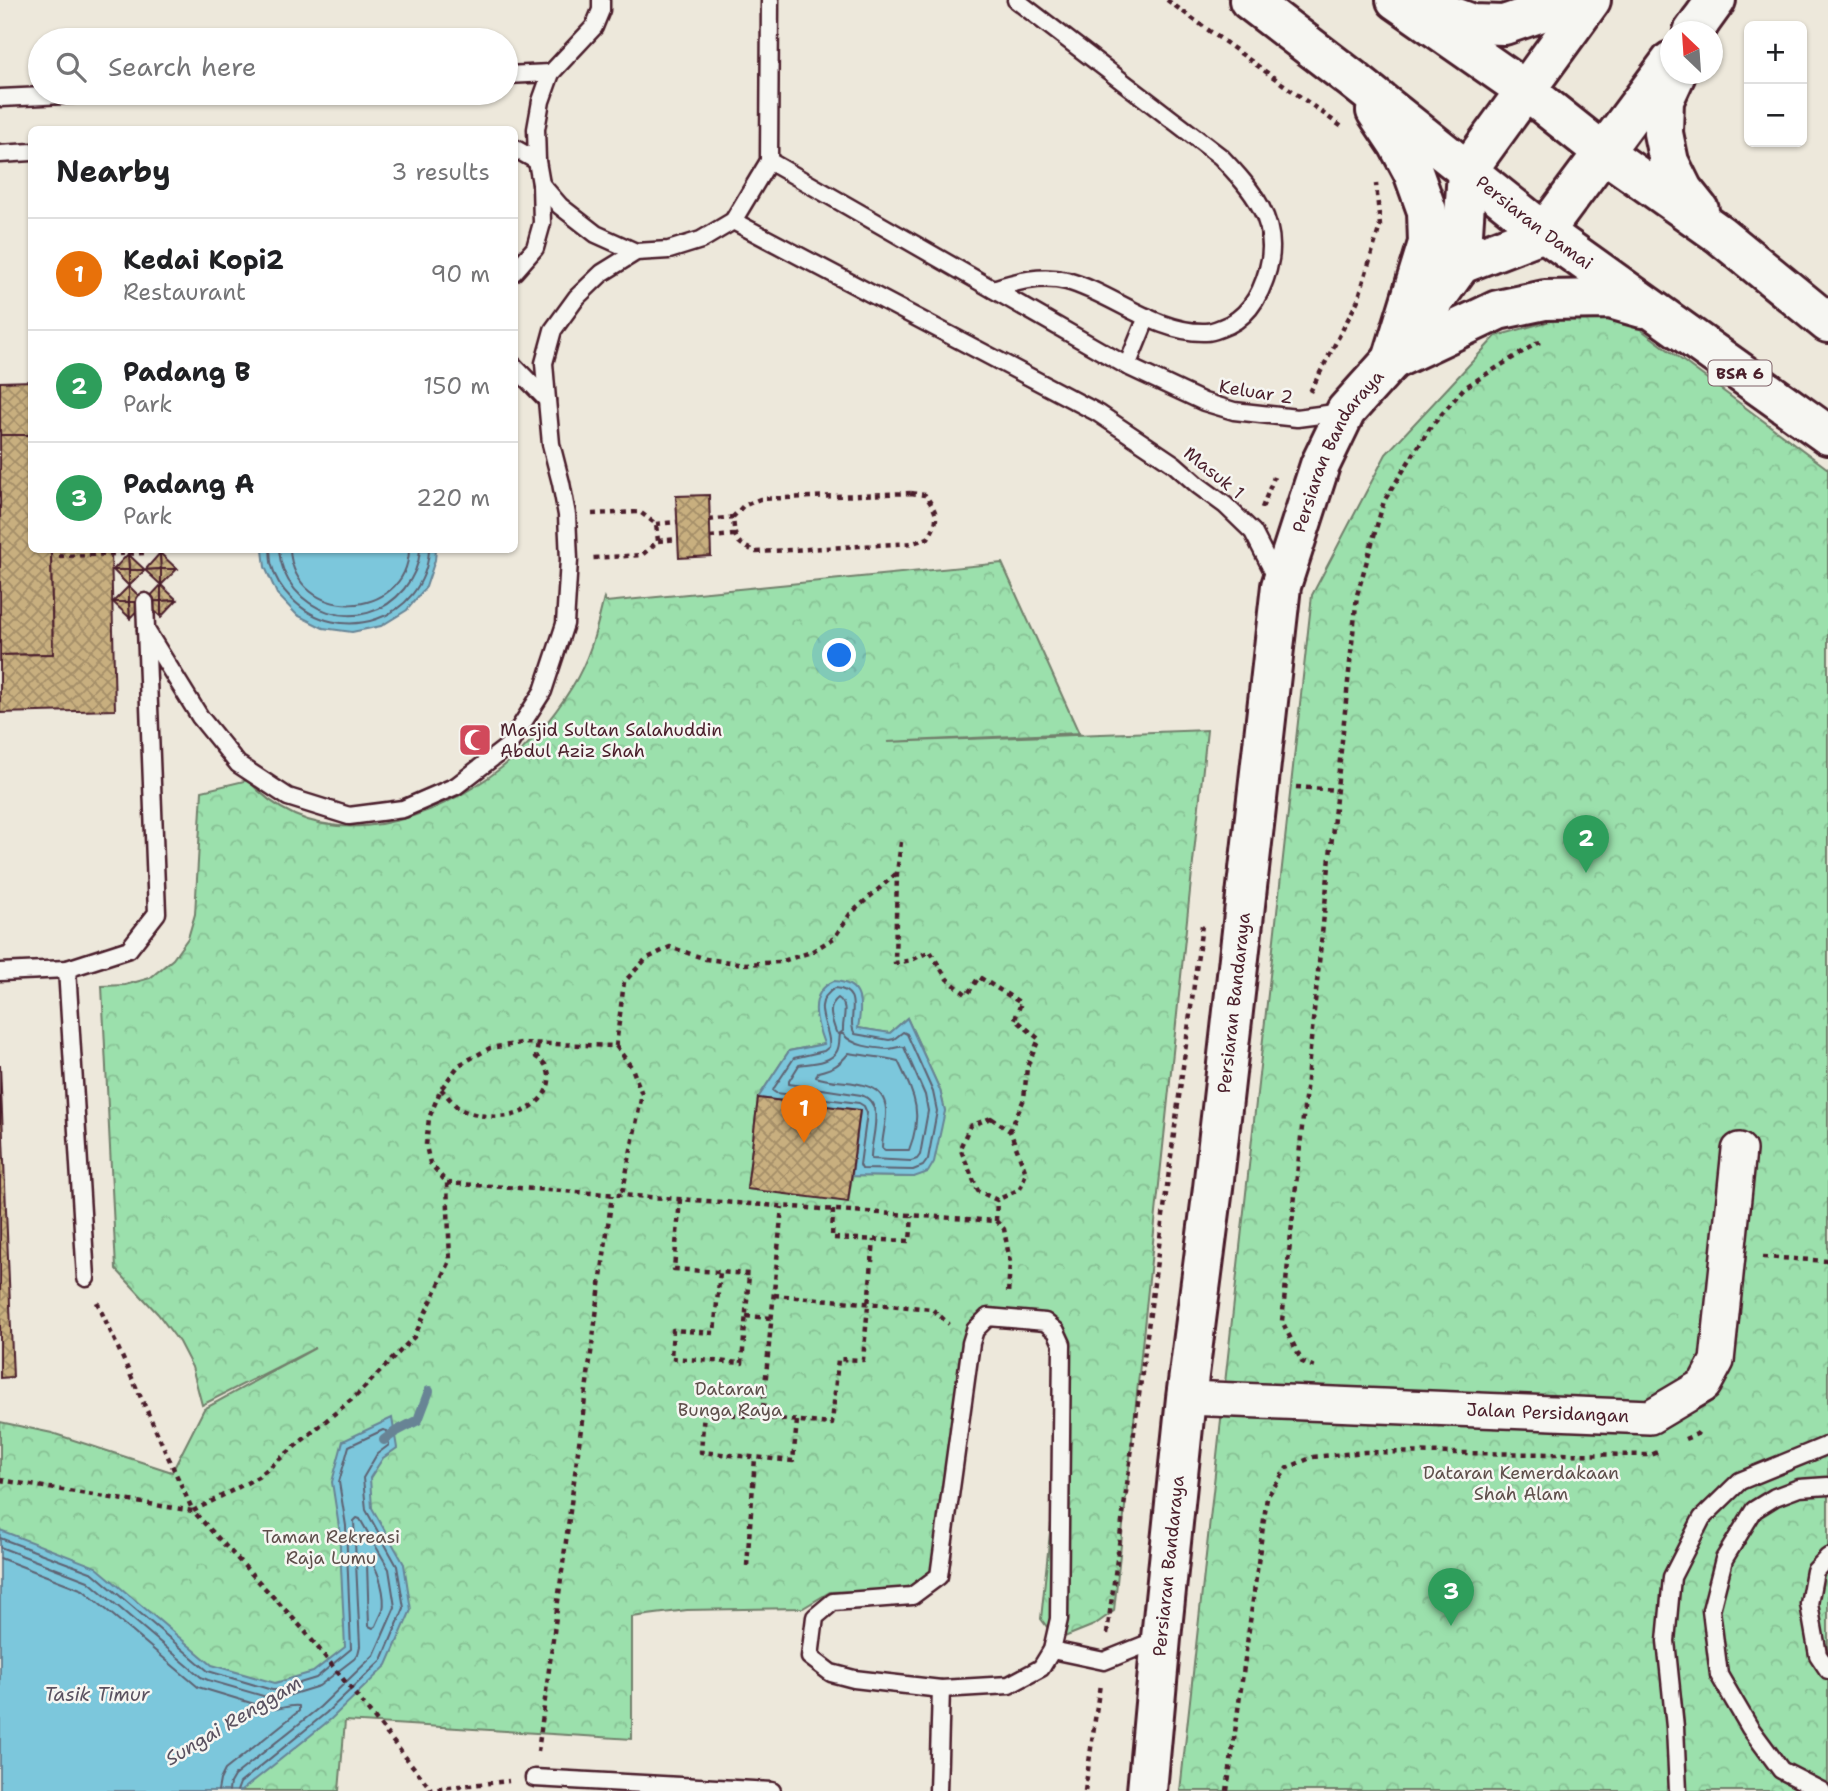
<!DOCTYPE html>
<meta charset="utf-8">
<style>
body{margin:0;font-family:"Shantell Sans",sans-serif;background:#f2f2f2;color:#202124}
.controls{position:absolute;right:21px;top:21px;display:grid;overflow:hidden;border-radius:10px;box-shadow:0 2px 5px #0004}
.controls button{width:63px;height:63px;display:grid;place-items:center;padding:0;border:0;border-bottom:2px solid #e0e0e0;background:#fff;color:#202124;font:35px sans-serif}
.compass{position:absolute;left:1660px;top:21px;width:63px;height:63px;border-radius:50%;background:#fff;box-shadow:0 2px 5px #0004;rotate:335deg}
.you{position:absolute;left:840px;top:656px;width:24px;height:24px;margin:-18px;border:5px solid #fff;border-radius:50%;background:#1a73e8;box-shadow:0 0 0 10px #1a73e833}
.badge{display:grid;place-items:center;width:46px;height:46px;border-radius:50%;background:#d1495b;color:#fff;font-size:23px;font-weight:700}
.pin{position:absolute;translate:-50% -58px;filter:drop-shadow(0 2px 4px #0008)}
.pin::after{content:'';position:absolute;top:37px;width:24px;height:21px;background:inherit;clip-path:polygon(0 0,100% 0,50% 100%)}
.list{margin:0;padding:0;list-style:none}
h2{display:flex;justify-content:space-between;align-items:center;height:91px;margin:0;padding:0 28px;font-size:30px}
h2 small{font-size:23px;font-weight:400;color:#757577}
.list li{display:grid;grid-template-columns:46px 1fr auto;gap:21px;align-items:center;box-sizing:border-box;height:112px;padding:0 28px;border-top:2px solid #e0e0e0}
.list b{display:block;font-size:26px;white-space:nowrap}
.list p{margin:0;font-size:23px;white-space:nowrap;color:#757577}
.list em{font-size:23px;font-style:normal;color:#757577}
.icon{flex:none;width:38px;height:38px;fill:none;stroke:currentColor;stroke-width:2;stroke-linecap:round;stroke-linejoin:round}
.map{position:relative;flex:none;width:1828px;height:1791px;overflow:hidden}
.search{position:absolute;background:#fff;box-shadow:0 2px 5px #0004;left:28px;top:28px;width:490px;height:77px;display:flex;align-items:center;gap:18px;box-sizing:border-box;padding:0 24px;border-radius:38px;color:#757577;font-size:26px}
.panel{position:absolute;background:#fff;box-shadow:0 2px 5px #0004;left:28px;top:126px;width:490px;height:427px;border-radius:10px}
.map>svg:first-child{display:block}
.forest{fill:url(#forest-crowns);stroke:#72806c;stroke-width:2;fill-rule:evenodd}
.water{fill:#7cc7dc;stroke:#688495;stroke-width:2}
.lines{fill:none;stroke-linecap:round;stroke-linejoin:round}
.shore{stroke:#5e6272;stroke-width:2}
.stream{stroke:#688495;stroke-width:10}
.building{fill:url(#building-cross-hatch);stroke:#4a1f2b;stroke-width:2}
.lane-casing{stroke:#4a1f2b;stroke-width:21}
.street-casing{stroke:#4a1f2b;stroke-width:38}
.secondary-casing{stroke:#4a1f2b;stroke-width:44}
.primary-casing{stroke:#4a1f2b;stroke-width:44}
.path{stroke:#4a1f2b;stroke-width:4.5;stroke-dasharray:5 5;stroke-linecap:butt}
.lane{stroke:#f6f6f2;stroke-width:16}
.street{stroke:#f6f6f2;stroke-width:33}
.secondary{stroke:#f6f6f2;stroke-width:38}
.primary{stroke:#f6f6f2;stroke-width:38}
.labels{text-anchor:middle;stroke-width:5;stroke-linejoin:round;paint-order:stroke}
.shield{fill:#f6f6f2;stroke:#7e6067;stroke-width:2}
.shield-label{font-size:16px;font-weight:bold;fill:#4a1f2b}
.street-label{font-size:18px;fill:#4a1f2b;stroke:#f6f6f2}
.poi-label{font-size:18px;fill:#4a1f2b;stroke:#f6f6f2;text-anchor:start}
.park-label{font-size:18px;fill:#5e4f4b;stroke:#f6f6f2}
.water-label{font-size:19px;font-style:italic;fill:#595160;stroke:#f6f6f2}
</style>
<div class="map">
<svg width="1828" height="1791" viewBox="0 0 1828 1791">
<defs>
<pattern id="forest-crowns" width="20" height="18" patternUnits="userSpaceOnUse" patternTransform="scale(1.75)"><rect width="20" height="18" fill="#9be0ac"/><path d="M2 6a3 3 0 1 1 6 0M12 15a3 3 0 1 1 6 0" fill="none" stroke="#87c094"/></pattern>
<pattern id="building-cross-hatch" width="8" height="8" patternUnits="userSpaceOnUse" patternTransform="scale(1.75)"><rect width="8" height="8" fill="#c8af7f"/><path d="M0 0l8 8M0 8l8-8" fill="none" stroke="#a48e68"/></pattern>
</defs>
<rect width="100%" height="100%" fill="#ede8db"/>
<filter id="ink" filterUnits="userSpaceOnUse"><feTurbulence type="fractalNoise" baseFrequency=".0143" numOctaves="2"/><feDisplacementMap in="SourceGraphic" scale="14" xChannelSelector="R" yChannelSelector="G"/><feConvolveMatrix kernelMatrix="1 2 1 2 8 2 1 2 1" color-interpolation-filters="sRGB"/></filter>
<g filter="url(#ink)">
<g class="forest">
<polygon points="1608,305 1828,469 1828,1791 1180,1791 1312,595 1386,454 1496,336"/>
<path d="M1002,563l77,170 -192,9 320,-12 -93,881 -20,14 -37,15 -16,-21 28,-269 -19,-34 -64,-5 -17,13 -37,248 -24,17 -78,3 -27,16 -116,2 -55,7v122l-287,-18 -6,70h-339v-369l52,11 120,39 32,-63 111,-61 -113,57 -10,-38 -13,-25 -21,-28 -42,-45 -14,-283 23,-1 25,-7 23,-19 15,-21 7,-24 7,-123 46,-11c66,75 169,48 241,-3 33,-23 62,-56 83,-90 18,-29 24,-56 32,-89l2,4zM907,1018l33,72 5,21 -31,66 -62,-1 -4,25 -101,-12 11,-91 31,-47 35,-7 34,-16 32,5z"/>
</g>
<g class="water">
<polygon points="263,550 436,550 435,560 426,587 407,610 381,626 352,632 323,628 297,615 277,594 265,567"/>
<path d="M834,981c30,2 28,24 24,47l32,5 17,-15 33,72 5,21 -11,51 -6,10 -14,5 -62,-1 8,-66 -102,-12 31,-47 35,-7c-8,-22 -17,-51 10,-63z"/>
<polygon points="392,1418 397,1448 383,1458 370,1478 372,1508 404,1564 411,1610 387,1665 331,1719 241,1791 0,1791 0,1530 96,1567 212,1665 275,1683 313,1672 345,1647 339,1527 332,1482 343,1441"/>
</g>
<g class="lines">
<g class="shore">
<path d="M270,550c1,5 0,11 2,16 3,12 11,24 19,32 48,50 134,22 138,-48"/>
<path d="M279,550c5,63 84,89 125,39 9,-11 15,-25 16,-39"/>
<path d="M290,550c5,75 117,70 119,0"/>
<path d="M835,988c31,3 10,32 20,46l34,6 5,-1 9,-7 4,2 26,58 4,19 -9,48 -5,7 -10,4 -51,-1 -2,-4 7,-52 -3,-7 -5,-3 -83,-10 -3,-2 1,-3 20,-30 30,-7 5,-4c4,-18 -22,-42 6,-59z"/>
<path d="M838,998c12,8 4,21 5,33l-4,3 -3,-2c-4,-12 -10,-25 2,-34z"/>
<path d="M840,1034h3c10,12 29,14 44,15 7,0 11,-3 17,-2l21,48 3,16 -8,44 -3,4 -6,2 -40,-2c-1,-20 16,-55 -10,-64l-72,-11v-3l10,-16c12,-2 32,-2 38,-14 3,-6 2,-12 3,-17z"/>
<path d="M849,1053c16,3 34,4 49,8 16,34 26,51 11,89h-24l-3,-2c0,-12 5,-26 4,-39 -3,-34 -48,-23 -70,-32l2,-5c16,-4 20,-6 31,-19z"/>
<polyline points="0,1538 93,1573 208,1671 272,1690 277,1690 316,1678 351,1649 346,1526 339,1482 349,1446 383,1430 387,1431 389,1445 377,1454 363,1478 366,1510 397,1566 404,1608 382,1660 326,1713 240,1783 237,1791"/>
<polyline points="0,1547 88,1581 201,1677 208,1680 270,1698 277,1699 319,1686 354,1659 358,1654 360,1646 354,1521 357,1518 360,1519 389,1569 395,1607 374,1655 320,1707 234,1776 230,1783 229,1791"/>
<path d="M0,1558l83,32 115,97 73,22c9,1 19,-5 28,-3v5l-74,59 -5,10 -2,11"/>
<path d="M370,1561c9,8 16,36 13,49 -2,5 -5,11 -7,16l-3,2 -4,-2 -2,-62z"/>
</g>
<polyline class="stream" points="384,1440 395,1432 418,1420 429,1391"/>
</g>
<g class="building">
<polygon points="32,381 32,435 0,435 0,382"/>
<polygon points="0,435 32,435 32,550 51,550 53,654 0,655"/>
<polygon points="709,495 711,556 679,558 676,496"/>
<polygon points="51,550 111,550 115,710 0,713 0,655 53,654"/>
<polygon points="160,553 161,569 145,570"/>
<polygon points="160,553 177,569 161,569"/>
<polygon points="128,554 145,570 129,570"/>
<polygon points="128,554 129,570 113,570"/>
<polygon points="161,569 161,585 145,570"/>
<polygon points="161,569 177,569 161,585"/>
<polygon points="113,570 129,570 129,586"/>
<polygon points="129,570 145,570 129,586"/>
<polygon points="161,585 177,600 161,601"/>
<polygon points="161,585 161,601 145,602"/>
<polygon points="129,586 129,602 113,602"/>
<polygon points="129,586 145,602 129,602"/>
<polygon points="177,600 161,617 161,601"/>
<polygon points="161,601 161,617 145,602"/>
<polygon points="113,602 129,602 130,618"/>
<polygon points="129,602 145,602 130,618"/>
<polygon points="0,1065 13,1377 0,1378"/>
<polygon points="758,1098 860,1110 848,1202 747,1189"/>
</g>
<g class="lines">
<defs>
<g id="lane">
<polyline points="506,75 551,73"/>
<polyline points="0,98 109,93"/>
<polyline points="514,148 537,161"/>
<polyline points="0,154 32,152"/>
<polyline points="769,161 1127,366 1204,402 1234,411 1297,418 1342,412"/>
<polyline points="541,184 560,206 596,234 636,252"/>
<polyline points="733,221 1098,413 1174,464 1199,486 1225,505 1253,532 1278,581"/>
<polyline points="514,272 535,248 542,223 541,184 537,161 536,129 541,101 551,73 594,27 601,10 601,0"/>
<path d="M993,289c24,-8 49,-14 74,-8 45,12 90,53 139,51 5,0 10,-2 15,-4 27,-9 40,-33 47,-59 13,-48 -17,-80 -47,-112l-205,-157"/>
<polyline points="1127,366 1147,317"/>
<polyline points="547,400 544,363 553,330 577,297 602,273 636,252 669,250 701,240 733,221 769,161 770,0"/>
<polyline points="146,630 200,717 238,764 288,797 349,816 403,809 456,786 508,746 543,691 565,624 569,560 567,515 561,483 551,444 547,400 514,366"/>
<polyline points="67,969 86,1278"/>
<polyline points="0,972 67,969 129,949 157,913 145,602"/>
<polygon points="988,1317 1045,1322 1056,1331 1062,1344 1059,1619 1052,1650 1041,1668 1009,1685 941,1689 854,1679 831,1673 810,1657 815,1617 833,1602 912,1596 939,1576 971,1343 975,1330"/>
<polyline points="1828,1557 1815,1571 1809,1604 1818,1655 1828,1670"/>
<polyline points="1052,1650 1104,1661 1159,1639"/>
<polyline points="534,1778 772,1791"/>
<polyline points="938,1791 941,1689"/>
<polyline points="1678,1791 1675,1727 1666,1641 1672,1577 1702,1518 1740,1481 1828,1445"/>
<polyline points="1822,1791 1781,1770 1750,1728 1719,1675 1711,1610 1724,1559 1754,1510 1775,1497 1799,1488 1828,1486"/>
</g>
<g id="street">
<path id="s1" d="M1186,1398l464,19 54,-32 13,-24 22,-211"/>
</g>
<g id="secondary">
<polyline points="1693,32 1716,0"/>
<polyline points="1461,264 1544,232 1671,61"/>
<path id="s2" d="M1147,1791l14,-153 25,-240 27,-210 68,-602 39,-121 26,-54 46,-51 69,-96 6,-93 124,-171"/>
</g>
<g id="primary">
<path id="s3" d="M1249,0l107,82 188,150 284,203"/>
<polyline points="1396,0 1525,90 1603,152 1719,234 1828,323"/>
<polyline points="1427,7 1473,24 1504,25 1576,0"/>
<polyline points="1695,32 1700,22"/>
<polyline points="1676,74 1664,100 1663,133 1669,162 1683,190 1699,210"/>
<polyline points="1376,111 1398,144 1413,172 1427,211 1428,243 1392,360"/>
<polyline points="1392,360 1498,310 1545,300 1610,299 1642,308"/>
</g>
</defs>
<use href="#lane" class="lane-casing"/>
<use href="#street" class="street-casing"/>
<use href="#secondary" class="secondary-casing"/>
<use href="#primary" class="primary-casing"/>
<g class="path">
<polyline points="1167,0 1342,127"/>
<polyline points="1310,392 1358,300 1380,226 1376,184"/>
<path d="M911,493l14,2c13,18 15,24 3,43l-15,5 -157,9c-21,-10 -21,-11 -23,-35l10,-11 17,-7z"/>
<polyline points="1262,508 1274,477"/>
<polyline points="592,514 640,512 656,524 658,541 642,555 593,558"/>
<polyline points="709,520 733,517"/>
<polyline points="656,524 677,522"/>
<polyline points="710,537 734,535"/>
<polyline points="658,541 678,539"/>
<polyline points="59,556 145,553"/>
<polyline points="1296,787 1337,790"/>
<polyline points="901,842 897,873 895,963 912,960 930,951 947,979 967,995 979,977 1021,1003 1015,1019 1039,1039 1027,1067 1024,1099 1010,1131"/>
<polyline points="616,1046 632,1068 642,1094 622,1195"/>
<path d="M441,1089c6,6 12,15 19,20 13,7 34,9 48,7 22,-3 49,-24 39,-48 -3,-6 -6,-8 -11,-11l2,-14"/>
<polygon points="991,1118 1010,1131 1026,1173 1020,1189 997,1200 978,1191 960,1148 970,1126"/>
<polyline points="447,1183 996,1221 1004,1229 1010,1262 1008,1294"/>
<polyline points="680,1199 674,1269 749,1274 742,1363 671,1358 673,1330 714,1333 720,1272"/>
<polyline points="833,1210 832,1238 910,1241 912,1216"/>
<polyline points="996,1221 997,1200"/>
<polyline points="1763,1257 1828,1261"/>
<polyline points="774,1295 932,1309 949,1324"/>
<polyline points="97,1302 193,1511 258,1477 357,1395 414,1337 450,1261 447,1183 430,1163 426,1146 429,1118 441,1089 459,1065 490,1048 521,1043 616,1046 624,982 646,959 670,947 706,959 746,964 780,962 811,952 834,938 850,914 897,873"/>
<polyline points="746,1316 771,1318"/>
<polyline points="1315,1367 1302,1362 1282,1321 1357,595 1384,501 1430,428 1464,388 1537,343 1544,341"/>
<polyline points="762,1418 782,1207"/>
<polyline points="797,1421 793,1461 701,1452 704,1412 832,1424 838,1359 863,1360 874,1240"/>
<polyline points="1685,1439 1697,1434 1701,1429"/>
<polyline points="0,1480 193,1511 303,1629 431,1789"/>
<polyline points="747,1566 755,1458"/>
<polyline points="1107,1634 1202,925"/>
<polyline points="538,1752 612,1195"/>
<polyline points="428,1791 431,1789 509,1781"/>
<polyline points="1085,1791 1100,1684"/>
<polyline points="1227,1791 1267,1497 1287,1468 1313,1457 1365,1452 1651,1455 1658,1452"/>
</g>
<use href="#lane" class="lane"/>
<use href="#street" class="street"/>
<use href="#secondary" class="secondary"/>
<use href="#primary" class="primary"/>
</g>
</g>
<defs>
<symbol id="mosque-square" viewBox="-11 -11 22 22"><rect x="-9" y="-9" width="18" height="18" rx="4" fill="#d1495b" stroke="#f6f6f2"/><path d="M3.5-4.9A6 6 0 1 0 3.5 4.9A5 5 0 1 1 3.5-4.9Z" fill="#fff"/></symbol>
</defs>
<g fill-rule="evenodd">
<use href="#mosque-square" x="456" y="721" width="38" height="38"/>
</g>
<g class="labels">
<rect class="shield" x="1708.5" y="360.5" width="63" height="25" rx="5"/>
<g class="shield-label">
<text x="1740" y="379">BSA 6</text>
</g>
<g class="street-label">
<text dy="6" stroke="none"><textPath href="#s3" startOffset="362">Persiaran Damai</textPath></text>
<text transform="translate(1256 392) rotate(9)" y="6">Keluar 2</text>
<text dy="6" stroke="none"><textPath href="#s2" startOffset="1360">Persiaran Bandaraya</textPath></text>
<text transform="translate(1214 473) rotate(39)" y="6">Masuk 1</text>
<text dy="6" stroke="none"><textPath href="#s2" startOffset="793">Persiaran Bandaraya</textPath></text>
<text dy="6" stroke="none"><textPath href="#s1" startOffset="362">Jalan Persidangan</textPath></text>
<text dy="6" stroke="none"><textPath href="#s2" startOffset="226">Persiaran Bandaraya</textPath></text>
</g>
<g class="poi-label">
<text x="500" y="736">Masjid Sultan Salahuddin<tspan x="500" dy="21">Abdul Aziz Shah</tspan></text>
</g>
<g class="park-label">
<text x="730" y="1395">Dataran<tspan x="730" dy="21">Bunga Raya</tspan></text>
<text x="1521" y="1479">Dataran Kemerdakaan<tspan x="1521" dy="21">Shah Alam</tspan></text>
<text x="331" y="1543">Taman Rekreasi<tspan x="331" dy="21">Raja Lumu</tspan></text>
</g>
<g class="water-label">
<text x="97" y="1701">Tasik Timur</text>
<text transform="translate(233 1720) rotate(-31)" y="7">Sungai Renggam</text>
</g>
</g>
</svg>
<div class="controls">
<button>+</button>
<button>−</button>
</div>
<svg class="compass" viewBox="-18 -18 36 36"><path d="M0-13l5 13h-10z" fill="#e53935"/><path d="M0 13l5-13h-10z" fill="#757577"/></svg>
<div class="you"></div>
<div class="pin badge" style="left:804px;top:1143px;background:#e8710a">1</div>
<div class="pin badge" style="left:1586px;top:873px;background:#2e9e5b">2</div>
<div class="pin badge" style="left:1451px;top:1626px;background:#2e9e5b">3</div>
<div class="search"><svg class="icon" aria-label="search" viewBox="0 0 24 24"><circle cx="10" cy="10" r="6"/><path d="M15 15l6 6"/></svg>Search here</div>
<section class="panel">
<h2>Nearby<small>3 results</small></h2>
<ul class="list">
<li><span class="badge" style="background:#e8710a">1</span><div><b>Kedai Kopi2</b><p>Restaurant</p></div><em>90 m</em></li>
<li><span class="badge" style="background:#2e9e5b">2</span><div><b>Padang B</b><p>Park</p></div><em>150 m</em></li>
<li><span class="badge" style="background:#2e9e5b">3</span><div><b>Padang A</b><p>Park</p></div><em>220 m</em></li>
</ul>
</section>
</div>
